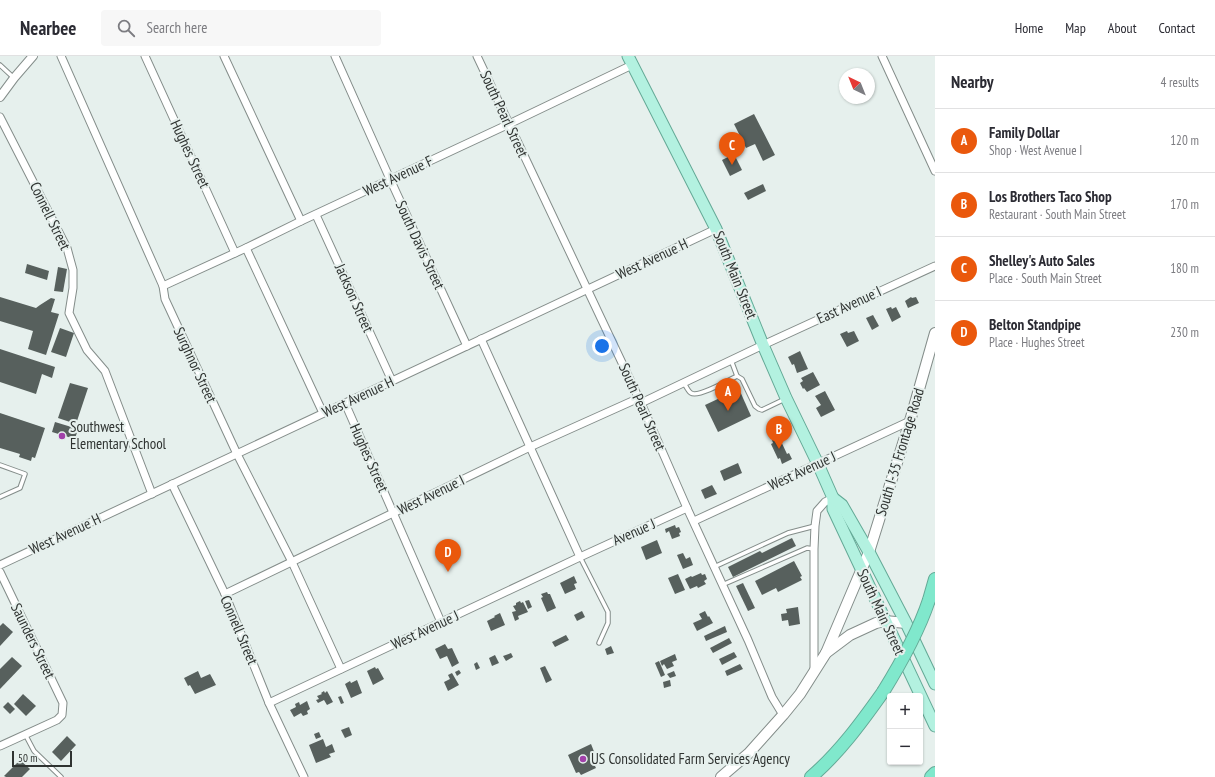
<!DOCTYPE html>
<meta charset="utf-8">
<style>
body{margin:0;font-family:"PT Sans Narrow",sans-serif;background:#f7f7f7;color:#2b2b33}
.controls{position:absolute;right:12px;bottom:12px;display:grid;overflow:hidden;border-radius:4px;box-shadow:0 1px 3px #0004}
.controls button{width:36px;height:36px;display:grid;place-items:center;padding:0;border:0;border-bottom:1px solid #e1e1e2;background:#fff;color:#2b2b33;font:20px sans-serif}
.compass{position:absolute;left:839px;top:12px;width:36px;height:36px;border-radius:50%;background:#fff;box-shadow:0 1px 3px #0004;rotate:317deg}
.scale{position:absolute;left:12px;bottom:10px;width:60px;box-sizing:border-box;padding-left:4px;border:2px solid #2f3331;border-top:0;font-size:11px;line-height:14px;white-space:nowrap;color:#2f3331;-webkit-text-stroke:3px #e6f0ed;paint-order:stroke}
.you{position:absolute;left:602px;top:290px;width:14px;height:14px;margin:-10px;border:3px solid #fff;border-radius:50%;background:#1a73e8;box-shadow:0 0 0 6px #1a73e833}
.badge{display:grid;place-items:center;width:26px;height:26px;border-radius:50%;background:#ea580c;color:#fff;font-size:13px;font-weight:700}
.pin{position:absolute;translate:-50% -33px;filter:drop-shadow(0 1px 2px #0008)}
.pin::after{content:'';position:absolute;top:21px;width:14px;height:12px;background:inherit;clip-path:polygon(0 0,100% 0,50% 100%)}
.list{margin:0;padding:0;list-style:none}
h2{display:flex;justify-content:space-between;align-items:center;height:52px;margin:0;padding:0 16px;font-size:17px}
h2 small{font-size:13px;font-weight:400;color:#7c7c81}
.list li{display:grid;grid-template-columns:26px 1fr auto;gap:12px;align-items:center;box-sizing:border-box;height:64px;padding:0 16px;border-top:1px solid #e1e1e2}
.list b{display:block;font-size:15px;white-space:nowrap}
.list p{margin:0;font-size:13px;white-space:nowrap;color:#7c7c81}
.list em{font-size:13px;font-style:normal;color:#7c7c81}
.icon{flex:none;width:22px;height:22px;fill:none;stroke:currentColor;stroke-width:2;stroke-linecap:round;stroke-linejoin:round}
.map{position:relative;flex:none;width:935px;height:721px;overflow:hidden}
header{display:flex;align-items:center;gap:24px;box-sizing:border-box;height:56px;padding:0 20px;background:#fff;border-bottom:1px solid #e1e1e2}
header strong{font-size:19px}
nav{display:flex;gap:22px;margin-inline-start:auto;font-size:14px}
.search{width:280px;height:36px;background:#f7f7f7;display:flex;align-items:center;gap:10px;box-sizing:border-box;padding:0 14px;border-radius:4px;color:#7c7c81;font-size:15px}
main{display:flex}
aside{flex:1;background:#fff}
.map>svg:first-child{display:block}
.building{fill:#57605d}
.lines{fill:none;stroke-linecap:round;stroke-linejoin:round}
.service-casing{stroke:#848d8a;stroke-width:5.5}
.minor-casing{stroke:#848d8a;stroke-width:9}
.tertiary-casing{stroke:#848d8a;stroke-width:10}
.secondary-casing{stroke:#848d8a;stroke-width:12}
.primary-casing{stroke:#64a996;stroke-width:13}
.motorway-casing{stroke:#64a996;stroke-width:14}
.service{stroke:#fff;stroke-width:3.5}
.minor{stroke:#fff;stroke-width:7}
.tertiary{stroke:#fff;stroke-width:8}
.secondary{stroke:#fff;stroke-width:10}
.primary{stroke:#b3f1e0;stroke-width:11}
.motorway{stroke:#80e8cc;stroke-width:12}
.motorway-bridge-casing{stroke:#64a996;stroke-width:14;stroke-linecap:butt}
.motorway-bridge{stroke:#80e8cc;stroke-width:12}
.poi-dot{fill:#a141a9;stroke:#e6f0ed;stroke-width:1.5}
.labels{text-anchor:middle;stroke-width:4;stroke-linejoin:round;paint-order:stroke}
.street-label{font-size:15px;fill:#2f3331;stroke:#e6f0ed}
.poi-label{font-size:15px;fill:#2f3331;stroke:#e6f0ed;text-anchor:start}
</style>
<header>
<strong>Nearbee</strong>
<div class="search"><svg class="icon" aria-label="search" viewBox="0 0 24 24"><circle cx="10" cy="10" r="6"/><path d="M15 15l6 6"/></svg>Search here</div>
<nav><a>Home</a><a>Map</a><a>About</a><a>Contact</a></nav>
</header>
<main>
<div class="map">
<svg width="935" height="721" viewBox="0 0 935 721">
<rect width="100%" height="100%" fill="#e6f0ed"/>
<g class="building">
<polygon points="754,58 775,99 763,105 755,88 746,92 734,68"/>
<polygon points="734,98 742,114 730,120 722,104"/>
<polygon points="763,128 766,135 748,144 744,137"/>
<polygon points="27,208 49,215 47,224 25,217"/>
<polygon points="58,211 67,213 63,236 54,235"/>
<polygon points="0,241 36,252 40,249 51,242 55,243 51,256 59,258 46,299 28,293 33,275 0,265"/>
<polygon points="911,241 912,242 916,241 919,247 908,252 905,245"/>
<polygon points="891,251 892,253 896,251 901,261 892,266 886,253"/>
<polygon points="873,259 879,270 872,274 866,262"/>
<polygon points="60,272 74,277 66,301 51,296"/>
<polygon points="847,275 848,277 854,275 859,285 847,291 840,278"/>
<polygon points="0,293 55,311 52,322 42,318 36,338 0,326"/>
<polygon points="800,295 808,313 797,317 794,308 792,309 788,301"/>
<polygon points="813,316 820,329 807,336 804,332 803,333 800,327 803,325 801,322"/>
<polygon points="70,327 88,332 76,368 58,362"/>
<polygon points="739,333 751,360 718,376 705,349"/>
<polygon points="825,335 835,354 821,361 816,352 821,349 815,340"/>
<polygon points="0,357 45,372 35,402 32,401 31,405 19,401 20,398 0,392"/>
<polygon points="55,366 78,373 75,383 52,376"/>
<polygon points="779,381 787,398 789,397 792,403 782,408 780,402 778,403 771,388 773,387 772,384"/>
<polygon points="738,407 742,417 724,425 720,415"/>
<polygon points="712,429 717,438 705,443 701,434"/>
<polygon points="675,469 676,472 679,471 681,476 679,477 680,480 672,483 669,475 666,477 665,473"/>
<polygon points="792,482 796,490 733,521 728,511 760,495 762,497"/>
<polygon points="657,484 662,497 646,504 641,491"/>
<polygon points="683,497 686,503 690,501 693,509 683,513 677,499"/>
<polygon points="794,505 802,520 800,521 802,524 778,536 776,532 762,539 755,525"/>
<polygon points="701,517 702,519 705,518 707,523 704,525 706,528 698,532 697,530 690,533 685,523 691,520 692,521"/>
<polygon points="678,518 685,534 675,538 668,522"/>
<polygon points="574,520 577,527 574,528 576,533 565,538 560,527"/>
<polygon points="743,527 755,552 748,555 736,530"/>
<polygon points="547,536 548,538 550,538 556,552 547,556 541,542 543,541 541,538"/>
<polygon points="529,544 532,551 528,553 525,545"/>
<polygon points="520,545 521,547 523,546 528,556 518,560 519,563 515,565 512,556 516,555 513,550 516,549 516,547"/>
<polygon points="798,551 800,568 789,570 788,564 782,565 781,558 787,557 786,553"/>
<polygon points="582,555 585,561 577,565 574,559"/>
<polygon points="705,555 708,561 709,560 713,567 697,575 693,567 702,563 699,558"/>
<polygon points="500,557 505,569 491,575 487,565 495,561 494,560"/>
<polygon points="3,567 13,576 0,590 0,570"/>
<polygon points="725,570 727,576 706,585 704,580"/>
<polygon points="566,579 569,584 555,591 552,586"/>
<polygon points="729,582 732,587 713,597 710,592"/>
<polygon points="445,588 448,593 452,592 459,607 452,611 447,600 440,603 435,593"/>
<polygon points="611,590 614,597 607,599 605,593"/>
<polygon points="734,596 737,601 722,609 719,603"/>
<polygon points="511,597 513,601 506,605 503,600"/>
<polygon points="675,598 677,604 672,606 674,610 667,613 664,608 662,610 660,605"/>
<polygon points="495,599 499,607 492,610 489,602"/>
<polygon points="12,601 22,610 0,633 0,613"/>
<polygon points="659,605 665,619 661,621 655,607"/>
<polygon points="477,606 480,612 476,614 474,608"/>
<polygon points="740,608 743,613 727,620 725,615"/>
<polygon points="545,610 552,624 546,627 540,612"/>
<polygon points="375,611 376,613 378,612 384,623 373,629 367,615"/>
<polygon points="459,614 461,617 457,620 455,616"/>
<polygon points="198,615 201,622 210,618 216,629 195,638 190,629 188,630 184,622"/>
<polygon points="674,615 676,620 670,622 667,618"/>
<polygon points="452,617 459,629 448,635 444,626 450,623 448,619"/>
<polygon points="357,624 362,637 351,642 345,628 350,625 351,627"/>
<polygon points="670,624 671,630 664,632 663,626"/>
<polygon points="324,635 325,637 327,635 333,646 327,649 324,644 318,647 316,644 319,643 317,640 322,638 321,637"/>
<polygon points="23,638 36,650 26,660 14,648"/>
<polygon points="341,640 344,647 341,648 338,641"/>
<polygon points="307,645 310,653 307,655 308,658 303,660 301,657 294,661 290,654 296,651 295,648 299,646 300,649"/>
<polygon points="8,646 15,653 10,658 3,651"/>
<polygon points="349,671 352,679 345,682 341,674"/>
<polygon points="319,676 321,681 316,683 314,678"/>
<polygon points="67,680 76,689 61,705 52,696"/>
<polygon points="323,683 326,691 332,688 335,696 329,698 331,701 316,707 309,689"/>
<polygon points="591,688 599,708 595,710 596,712 581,719 579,716 576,717 568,699"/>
<polygon points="20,704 30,713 22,721 6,721 4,720"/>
</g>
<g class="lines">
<defs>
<g id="service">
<polyline points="0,9 14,22"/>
<polyline points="731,304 737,320"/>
<path d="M684,327c2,3 4,8 7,10 7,5 38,-13 46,-17l5,3 13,27 4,3 3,1 23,-11"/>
<polyline points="0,409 25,418 20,432 0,441"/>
<polyline points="580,501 608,556 608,567 599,587"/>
<polyline points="714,511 788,477 815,470"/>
<polyline points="722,529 807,492 814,493"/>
<polyline points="25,678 34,695 61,721"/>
</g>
<g id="minor">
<polyline points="61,0 163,230 165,243 237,398 292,506 341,613"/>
<polyline points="145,0 235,197"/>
<polyline points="224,0 301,165"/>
<polyline points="335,0 390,123 467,290"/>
<polyline points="477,0 641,347 687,452 748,584 772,641 783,659"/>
<polyline points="882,0 935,115"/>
<polyline points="0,61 67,192 73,214 73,232 69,257 87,294 105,315 152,438"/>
<polyline points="316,159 392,325"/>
<polyline points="246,192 323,357"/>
<polyline points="163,230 246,192 301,165 509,68 632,9"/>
<polyline points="481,283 580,501"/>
<polyline points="345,347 441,566"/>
<polyline points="641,347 763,289 935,210"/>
<polyline points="172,428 225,538 269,647 304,721"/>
<polyline points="694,465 910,365"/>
<polyline points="0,509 716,173"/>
<polyline points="0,516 63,647 62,659 57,664 0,690"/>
<polyline points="225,538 530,391 639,342"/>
<polyline points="814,616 814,493 815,470 817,455 825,446 833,442"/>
<polyline points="269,647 580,501 687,452"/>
</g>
<polyline id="tertiary" points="0,41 14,22 33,0"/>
<g id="secondary">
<polyline points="826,597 869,496 910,365 935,277"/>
<polyline points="721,721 749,697 783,659 800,638 826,597 850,579 876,567 885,565 906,567"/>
</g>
<g id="primary">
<polyline points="628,0 716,173 763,289 786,342 818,408 833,442 833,453 935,670"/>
<polyline points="833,442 842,449 869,496 906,567 935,628"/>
</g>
<g id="motorway">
<polyline points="929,544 935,523"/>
<path d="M811,721c28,-24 50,-54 72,-85"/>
<polyline points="931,721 935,717"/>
</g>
</defs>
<use href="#service" class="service-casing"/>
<use href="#minor" class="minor-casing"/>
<use href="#tertiary" class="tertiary-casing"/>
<use href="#secondary" class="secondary-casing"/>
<use href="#primary" class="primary-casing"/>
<use href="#motorway" class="motorway-casing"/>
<use href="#service" class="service"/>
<use href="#minor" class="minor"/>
<use href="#tertiary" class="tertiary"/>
<use href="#secondary" class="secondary"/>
<use href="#primary" class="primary"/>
<use href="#motorway" class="motorway"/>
<defs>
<path id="motorway-bridge" d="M883,636c18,-29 35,-59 46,-92"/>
</defs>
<use href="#motorway-bridge" class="motorway-bridge-casing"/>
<use href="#motorway-bridge" class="motorway-bridge"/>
</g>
<g class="poi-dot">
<circle cx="62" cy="380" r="4"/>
<circle cx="583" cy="703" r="4"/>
</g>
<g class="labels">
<g class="street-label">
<text transform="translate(504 58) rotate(65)" y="5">South Pearl Street</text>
<text transform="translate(190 98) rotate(65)" y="5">Hughes Street</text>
<text transform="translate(398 120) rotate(-25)" y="5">West Avenue F</text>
<text transform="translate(50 160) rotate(64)" y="5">Connell Street</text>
<text transform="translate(420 189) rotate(65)" y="5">South Davis Street</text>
<text transform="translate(652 203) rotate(-25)" y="5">West Avenue H</text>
<text transform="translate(735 219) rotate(68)" y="5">South Main Street</text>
<text transform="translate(354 242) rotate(66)" y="5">Jackson Street</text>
<text transform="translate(849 249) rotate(-25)" y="5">East Avenue I</text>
<text transform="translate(195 309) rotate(65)" y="5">Surghnor Street</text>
<text transform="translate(358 341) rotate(-25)" y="5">West Avenue H</text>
<text transform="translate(642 351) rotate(66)" y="5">South Pearl Street</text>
<text transform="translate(900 396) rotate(-73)" y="5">South I-35 Frontage Road</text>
<text transform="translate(369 402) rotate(66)" y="5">Hughes Street</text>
<text transform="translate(802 415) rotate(-25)" y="5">West Avenue J</text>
<text transform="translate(431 439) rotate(-26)" y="5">West Avenue I</text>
<text transform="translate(634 476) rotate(-24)" y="5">Avenue J</text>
<text transform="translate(65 478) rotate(-25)" y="5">West Avenue H</text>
<text transform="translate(881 556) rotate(65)" y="5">South Main Street</text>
<text transform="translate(239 574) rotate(67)" y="5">Connell Street</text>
<text transform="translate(425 574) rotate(-25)" y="5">West Avenue J</text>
<text transform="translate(33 585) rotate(64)" y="5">Saunders Street</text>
</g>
<g class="poi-label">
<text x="70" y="376">Southwest<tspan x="70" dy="17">Elementary School</tspan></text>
<text x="591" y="708">US Consolidated Farm Services Agency</text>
</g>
</g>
</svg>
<div class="controls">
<button>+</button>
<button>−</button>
</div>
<svg class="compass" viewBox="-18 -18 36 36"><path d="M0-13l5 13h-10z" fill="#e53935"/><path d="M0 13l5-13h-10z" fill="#7c7c81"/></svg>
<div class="scale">50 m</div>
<div class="you"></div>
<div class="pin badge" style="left:728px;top:355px">A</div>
<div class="pin badge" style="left:779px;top:393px">B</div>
<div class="pin badge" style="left:732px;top:109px">C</div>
<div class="pin badge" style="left:448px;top:516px">D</div>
</div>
<aside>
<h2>Nearby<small>4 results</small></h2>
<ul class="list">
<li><span class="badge">A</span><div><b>Family Dollar</b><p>Shop · West Avenue I</p></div><em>120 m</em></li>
<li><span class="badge">B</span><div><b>Los Brothers Taco Shop</b><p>Restaurant · South Main Street</p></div><em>170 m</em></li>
<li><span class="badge">C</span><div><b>Shelley's Auto Sales</b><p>Place · South Main Street</p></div><em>180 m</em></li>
<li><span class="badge">D</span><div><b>Belton Standpipe</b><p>Place · Hughes Street</p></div><em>230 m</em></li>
</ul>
</aside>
</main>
